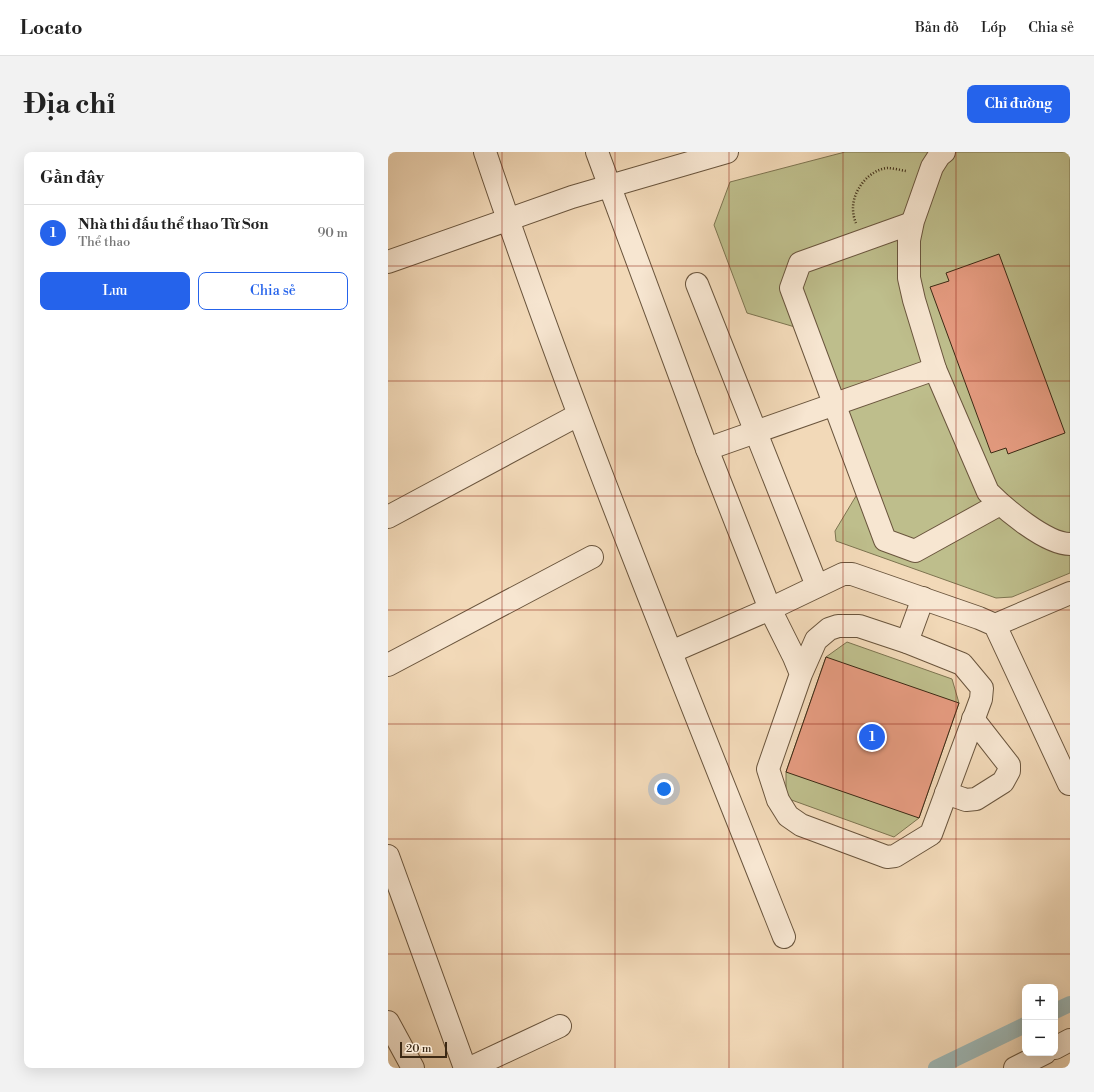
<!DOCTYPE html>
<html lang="vi">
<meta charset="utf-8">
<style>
body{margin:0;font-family:"Libre Bodoni",serif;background:#f2f2f2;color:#222}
.controls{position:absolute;right:12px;bottom:12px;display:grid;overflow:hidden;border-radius:8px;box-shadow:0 4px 16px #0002}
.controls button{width:36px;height:36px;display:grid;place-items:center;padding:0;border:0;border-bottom:1px solid #e0e0e0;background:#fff;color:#222;font:20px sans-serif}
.scale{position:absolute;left:12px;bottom:10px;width:47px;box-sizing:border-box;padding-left:4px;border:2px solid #3c2914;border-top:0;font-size:11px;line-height:14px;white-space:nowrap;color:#3c2914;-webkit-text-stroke:3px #f7e6d1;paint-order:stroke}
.you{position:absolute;left:276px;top:637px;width:14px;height:14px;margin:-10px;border:3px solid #fff;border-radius:50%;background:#1a73e8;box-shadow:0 0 0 6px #1a73e833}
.badge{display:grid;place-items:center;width:26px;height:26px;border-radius:50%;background:#2563eb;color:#fff;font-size:13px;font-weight:700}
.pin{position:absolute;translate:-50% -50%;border:2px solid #fff;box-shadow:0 1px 4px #0006}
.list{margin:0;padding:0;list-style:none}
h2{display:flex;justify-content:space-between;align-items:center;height:52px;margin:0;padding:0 16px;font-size:17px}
h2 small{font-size:13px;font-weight:400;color:#767676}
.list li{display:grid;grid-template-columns:26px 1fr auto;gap:12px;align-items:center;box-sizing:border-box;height:56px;padding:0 16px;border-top:1px solid #e0e0e0}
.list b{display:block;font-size:15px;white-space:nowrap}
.list p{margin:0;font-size:13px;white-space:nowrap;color:#767676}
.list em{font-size:13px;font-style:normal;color:#767676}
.actions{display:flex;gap:8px;padding:12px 16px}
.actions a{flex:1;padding:9px 0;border:1px solid #2563eb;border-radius:8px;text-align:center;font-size:14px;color:#2563eb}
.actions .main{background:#2563eb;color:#fff}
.map{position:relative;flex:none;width:682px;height:916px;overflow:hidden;border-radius:8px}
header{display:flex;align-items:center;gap:24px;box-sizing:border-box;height:56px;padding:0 20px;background:#fff;border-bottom:1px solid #e0e0e0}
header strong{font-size:19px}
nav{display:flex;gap:22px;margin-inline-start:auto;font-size:14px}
.intro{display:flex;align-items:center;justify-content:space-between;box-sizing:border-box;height:96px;padding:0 24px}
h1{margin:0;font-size:28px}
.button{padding:10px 18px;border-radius:8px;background:#2563eb;color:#fff;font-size:14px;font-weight:700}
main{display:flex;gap:24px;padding:0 24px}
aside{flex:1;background:#fff;border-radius:8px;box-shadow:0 4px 16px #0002}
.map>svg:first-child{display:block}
.green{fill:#bebe8c;stroke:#7d7450}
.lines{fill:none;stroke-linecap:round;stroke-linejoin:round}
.canal{stroke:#9db8b7;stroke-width:16}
.building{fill:#e59b80;stroke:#3c2914}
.minor-casing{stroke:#6a553d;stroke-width:24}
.path{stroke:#3c2914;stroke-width:2.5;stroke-dasharray:1 2;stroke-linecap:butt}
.minor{stroke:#f7e6d1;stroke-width:22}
.grid{fill:none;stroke:#8f2418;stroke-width:1;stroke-opacity:0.55}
</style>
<header>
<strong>Locato</strong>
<nav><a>Bản đồ</a><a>Lớp</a><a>Chia sẻ</a></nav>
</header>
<div class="intro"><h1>Địa chỉ</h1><a class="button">Chỉ đường</a></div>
<main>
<aside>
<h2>Gần đây<small></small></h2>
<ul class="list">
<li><span class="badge">1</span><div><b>Nhà thi đấu thể thao Từ Sơn</b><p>Thể thao</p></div><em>90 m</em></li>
</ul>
<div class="actions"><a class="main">Lưu</a><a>Chia sẻ</a></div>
</aside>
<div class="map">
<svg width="682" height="916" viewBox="0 0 682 916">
<rect width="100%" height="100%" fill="#f2d9b8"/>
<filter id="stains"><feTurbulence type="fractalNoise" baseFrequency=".005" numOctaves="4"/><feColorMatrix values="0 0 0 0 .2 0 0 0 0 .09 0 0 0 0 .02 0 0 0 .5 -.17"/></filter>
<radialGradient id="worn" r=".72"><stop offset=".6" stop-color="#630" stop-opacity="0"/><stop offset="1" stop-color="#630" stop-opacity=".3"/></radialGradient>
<g class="green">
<polygon points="457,0 682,0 682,421 624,445 608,446 448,389 447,379 471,339 407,175 359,161 326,73 342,30"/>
<polygon points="459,490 564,527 571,551 531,666 506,685 398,646 398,620 438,505"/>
</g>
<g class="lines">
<g class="canal">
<polyline points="667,859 682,852"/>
<polyline points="548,916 637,873"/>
</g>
</g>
<g class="building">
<polygon points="611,102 677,281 620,302 618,296 603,301 542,135 561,129 558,121"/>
<polygon points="438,505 571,551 531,666 398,620"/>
</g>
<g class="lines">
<defs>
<g id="minor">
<path d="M97,0c89,265 196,525 299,785"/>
<polyline points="209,0 319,297 382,457 406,505 413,522 380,617 390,648 400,664 413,673 499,705 507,704 543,682 593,547 594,536 574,512 519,490 471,474 450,474 441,477 428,488 413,522"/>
<path d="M556,0l-5,4 -7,11 -19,54 -4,19v38l5,22 21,69 53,123c17,17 58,52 82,52"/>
<polyline points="524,71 412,111 403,136 497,388 527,399 612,352"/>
<polyline points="0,110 184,45 339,0"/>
<polyline points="309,132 429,434"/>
<polyline points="319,297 547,217"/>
<polyline points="0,365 190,263"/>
<polyline points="607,473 682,441"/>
<polyline points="519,490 535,446"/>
<polyline points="283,500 382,457 455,422 464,422 591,466 607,473 681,632"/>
<polyline points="0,513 204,405"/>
<polyline points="558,641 578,648 588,647 615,630 621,619 621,613 585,567"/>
<polyline points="0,704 77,916"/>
<polyline points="0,870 25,916"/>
<polyline points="667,896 682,888"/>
<polyline points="82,916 172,874"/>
<polyline points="627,916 657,901"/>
</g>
</defs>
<use href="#minor" class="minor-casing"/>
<path class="path" d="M468,71c-2,-4 -3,-10 -3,-15 0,-18 16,-38 34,-40 6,0 13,2 19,3"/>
<use href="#minor" class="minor"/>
</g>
<path class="grid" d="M114,0v916M227,0v916M341,0v916M455,0v916M568,0v916M0,114h682M0,229h682M0,344h682M0,458h682M0,572h682M0,687h682M0,802h682"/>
<rect width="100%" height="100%" filter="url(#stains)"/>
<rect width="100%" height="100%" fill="url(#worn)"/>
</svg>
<div class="controls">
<button>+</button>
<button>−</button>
</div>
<div class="scale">20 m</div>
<div class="you"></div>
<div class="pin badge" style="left:484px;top:585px">1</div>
</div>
</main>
